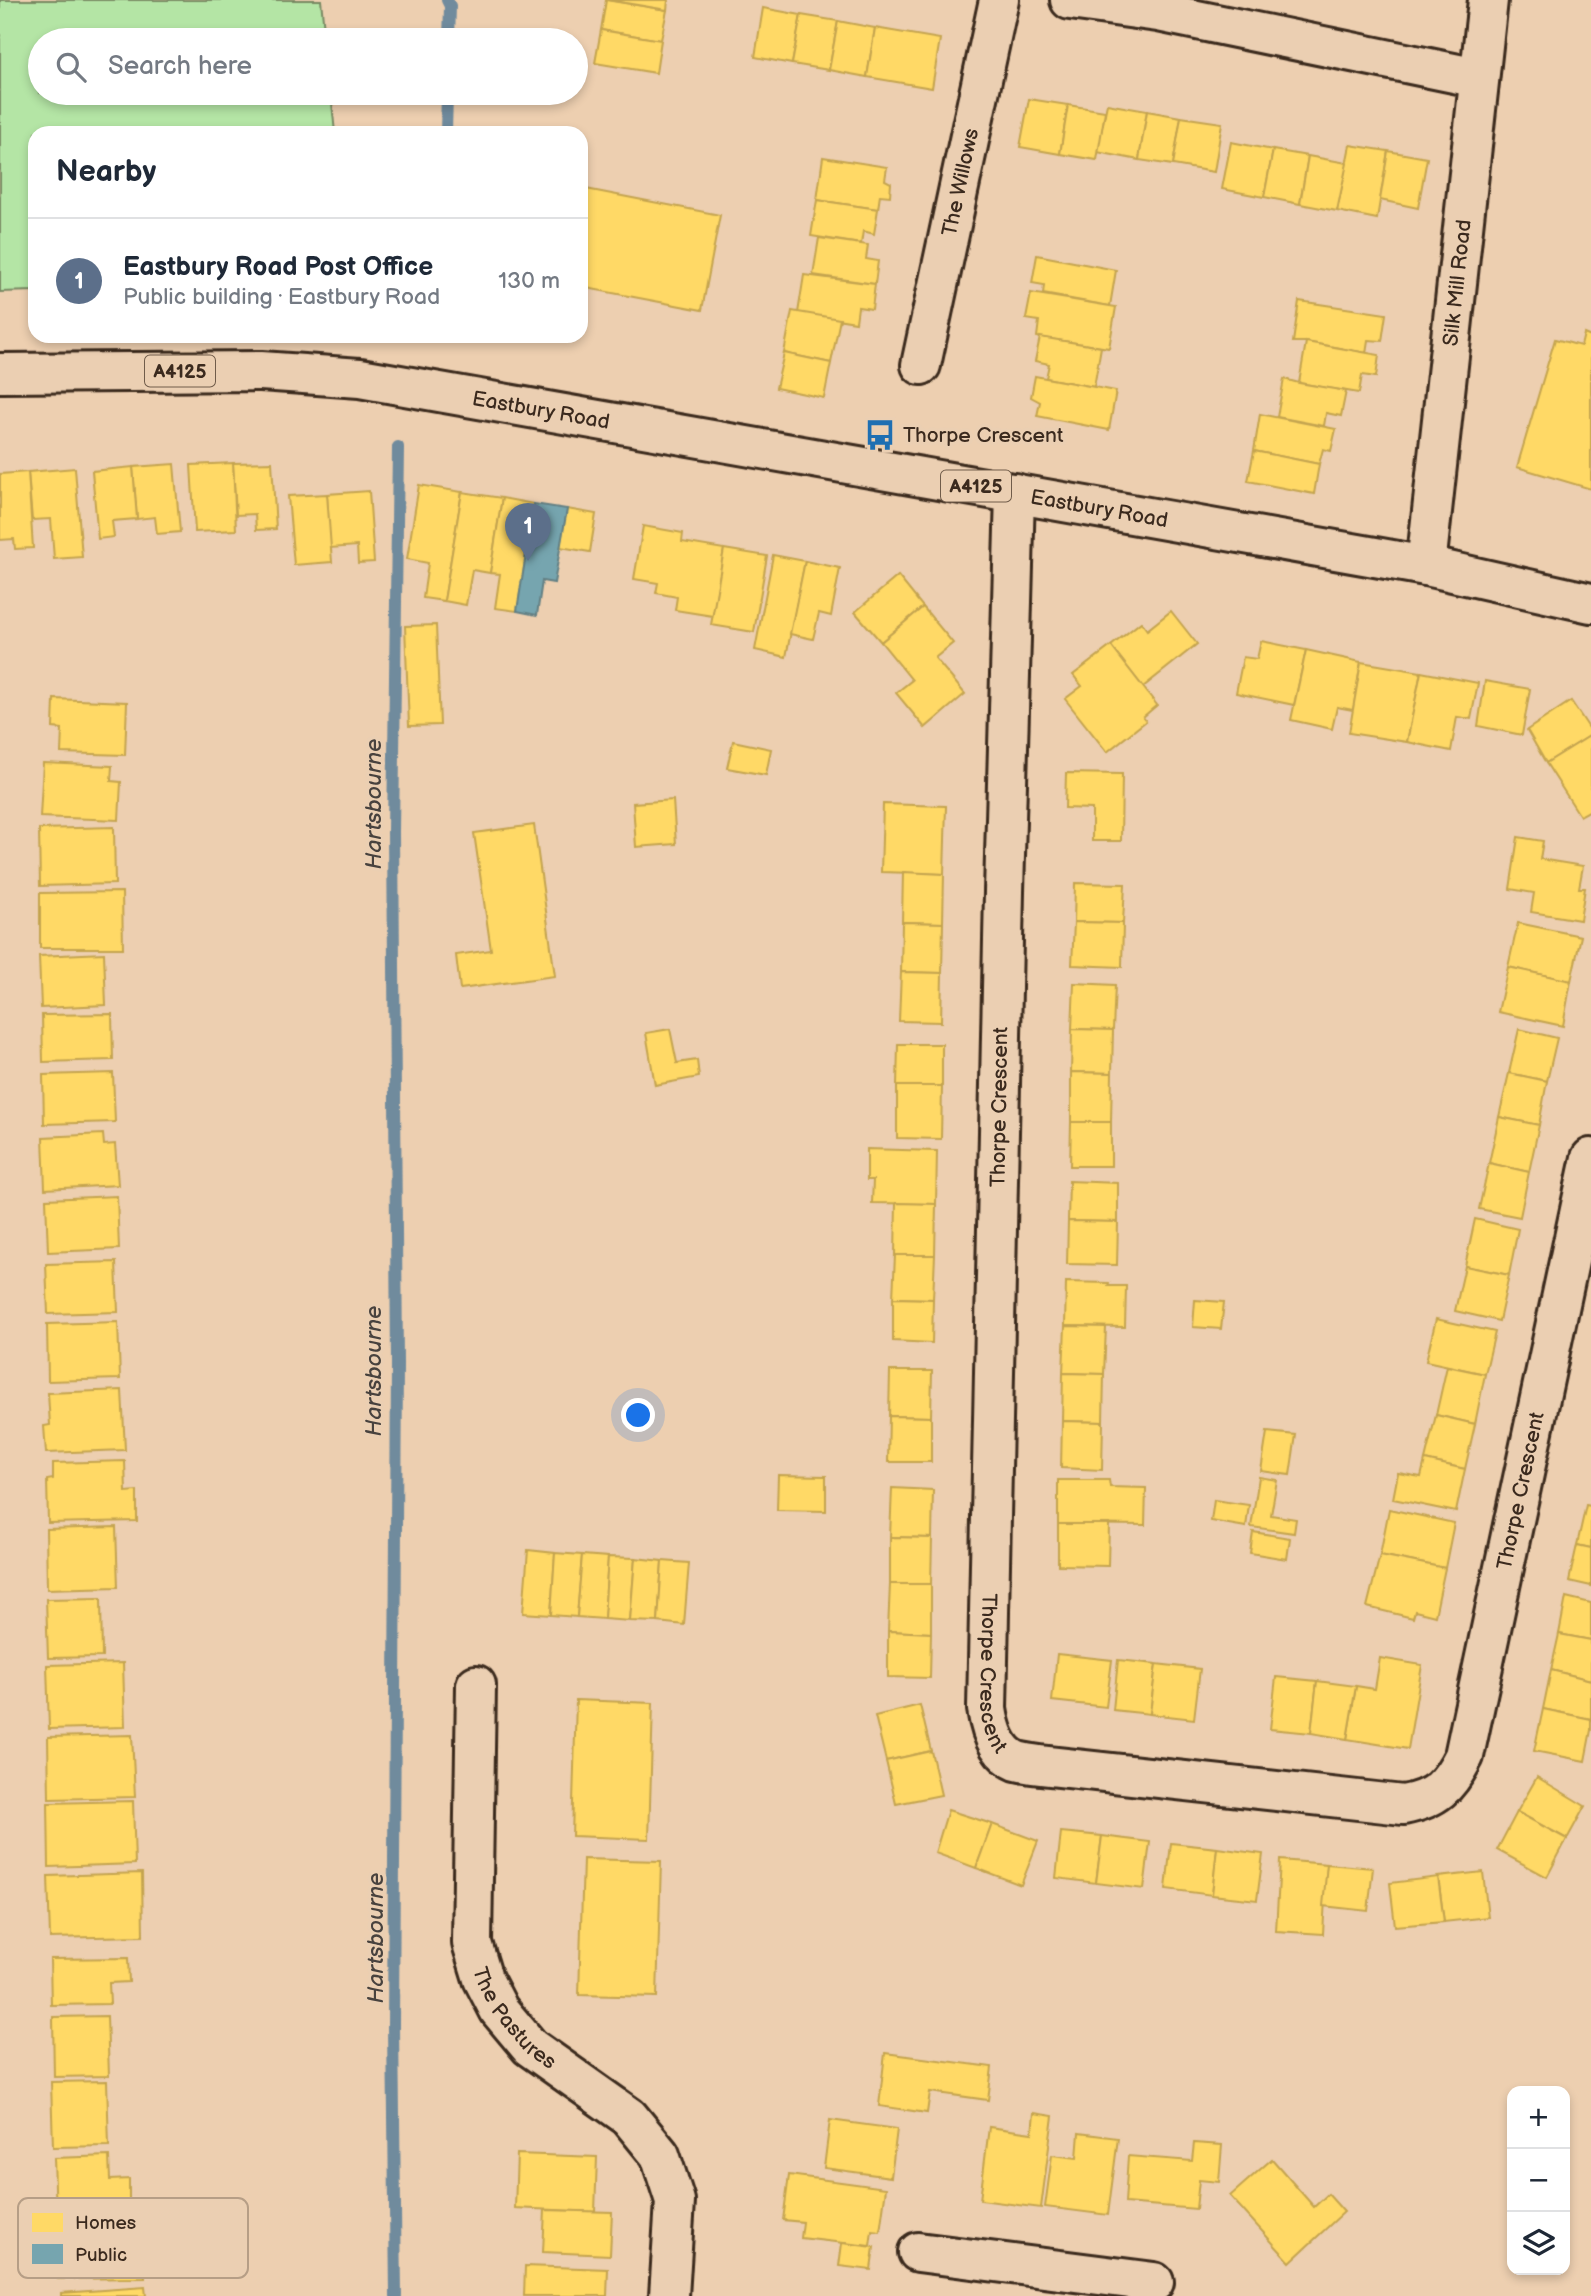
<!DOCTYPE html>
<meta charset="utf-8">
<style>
body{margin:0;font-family:"Balsamiq Sans",sans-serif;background:#f6f6f7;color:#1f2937}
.controls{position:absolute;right:21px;bottom:21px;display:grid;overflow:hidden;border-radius:14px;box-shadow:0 4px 10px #0003}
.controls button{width:63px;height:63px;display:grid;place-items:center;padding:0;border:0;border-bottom:2px solid #e0e1e3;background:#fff;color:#1f2937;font:35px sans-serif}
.you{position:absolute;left:639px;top:1416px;width:24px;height:24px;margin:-18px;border:5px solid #fff;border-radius:50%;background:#1a73e8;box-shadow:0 0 0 10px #1a73e833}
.badge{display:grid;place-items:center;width:46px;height:46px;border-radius:50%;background:#ea580c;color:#fff;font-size:23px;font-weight:700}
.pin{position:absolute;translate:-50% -58px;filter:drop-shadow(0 2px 4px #0008)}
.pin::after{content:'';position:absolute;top:37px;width:24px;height:21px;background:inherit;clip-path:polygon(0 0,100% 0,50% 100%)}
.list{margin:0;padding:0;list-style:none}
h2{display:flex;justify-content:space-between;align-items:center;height:91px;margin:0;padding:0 28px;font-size:30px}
h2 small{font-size:23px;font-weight:400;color:#747a83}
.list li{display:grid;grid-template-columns:46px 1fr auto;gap:21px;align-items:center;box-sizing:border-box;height:126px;padding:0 28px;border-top:2px solid #e0e1e3}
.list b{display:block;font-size:26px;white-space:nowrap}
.list p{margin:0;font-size:23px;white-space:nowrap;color:#747a83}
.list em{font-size:23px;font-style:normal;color:#747a83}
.icon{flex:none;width:38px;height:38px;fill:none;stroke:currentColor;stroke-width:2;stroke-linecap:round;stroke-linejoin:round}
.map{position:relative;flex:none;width:1591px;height:2296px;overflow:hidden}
.search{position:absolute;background:#fff;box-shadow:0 4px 10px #0003;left:28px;top:28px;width:560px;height:77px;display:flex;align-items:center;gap:18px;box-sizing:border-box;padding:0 24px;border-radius:38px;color:#747a83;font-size:26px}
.panel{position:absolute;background:#fff;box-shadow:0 4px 10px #0003;left:28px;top:126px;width:560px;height:217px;border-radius:21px}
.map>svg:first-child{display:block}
.green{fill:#b4e5a5;stroke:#788862;stroke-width:2}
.homes{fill:#ffd966;stroke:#c4a450;stroke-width:2}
.public{fill:#76a5af;stroke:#648084;stroke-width:2}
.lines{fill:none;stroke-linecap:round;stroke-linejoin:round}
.stream{stroke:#708b9d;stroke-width:12}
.minor-casing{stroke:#3b2a1e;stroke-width:44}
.primary-casing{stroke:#3b2a1e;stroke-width:44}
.minor{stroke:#ebcfb2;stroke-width:38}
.primary{stroke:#ebcfb2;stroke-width:38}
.labels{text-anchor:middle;stroke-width:7;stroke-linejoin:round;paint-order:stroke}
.shield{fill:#ebcfb2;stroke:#705c4a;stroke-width:2}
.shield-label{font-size:19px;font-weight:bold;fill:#3b2a1e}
.street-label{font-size:21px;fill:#3b2a1e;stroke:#ebcfb2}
.poi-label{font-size:21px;fill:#3b2a1e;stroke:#ebcfb2;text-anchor:start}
.water-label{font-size:23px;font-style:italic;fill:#48423e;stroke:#ebcfb2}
.key{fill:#ebcfb2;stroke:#b69e86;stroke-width:2}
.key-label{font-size:19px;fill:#3b2a1e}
</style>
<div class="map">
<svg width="1591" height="2296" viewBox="0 0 1591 2296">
<rect width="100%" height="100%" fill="#edcfb0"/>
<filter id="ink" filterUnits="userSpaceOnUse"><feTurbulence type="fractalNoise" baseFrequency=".0143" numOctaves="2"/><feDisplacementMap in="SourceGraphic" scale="14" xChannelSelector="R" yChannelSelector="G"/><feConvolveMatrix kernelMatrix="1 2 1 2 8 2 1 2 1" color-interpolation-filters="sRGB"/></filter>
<g filter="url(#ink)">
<polygon class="green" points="0,0 321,0 325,40 40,40 40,93 331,93 335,133 35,133 35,291 0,292"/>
<g class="homes">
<polygon points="606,0 667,10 661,40 601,30"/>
<polygon points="608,0 668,0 667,10"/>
<polygon points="763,8 801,15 792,64 755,57"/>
<polygon points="801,15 838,21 829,70 792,64"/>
<polygon points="838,21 875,28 867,77 829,70"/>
<polygon points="875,28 940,39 932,88 867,77"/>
<polygon points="601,30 661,40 656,73 595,63"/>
<polygon points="1029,99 1068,105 1060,154 1020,147"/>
<polygon points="1107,104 1147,111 1139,160 1097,152"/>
<polygon points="1068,105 1105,111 1097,160 1060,154"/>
<polygon points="1147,111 1181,117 1173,165 1139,160"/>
<polygon points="1181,117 1222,123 1214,172 1173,165"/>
<polygon points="1231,142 1273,150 1264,197 1222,189"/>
<polygon points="1350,145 1388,151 1377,219 1337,211"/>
<polygon points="1273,150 1308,156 1300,204 1264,197"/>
<polygon points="1388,151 1427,158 1418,208 1380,200"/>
<polygon points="1308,156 1347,163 1337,211 1300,204"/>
<polygon points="823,157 887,167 885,180 891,183 890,196 880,195 878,209 817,200"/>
<polygon points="581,188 720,215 702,310 581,287"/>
<polygon points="817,200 878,209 874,234 863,231 861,244 811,236"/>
<polygon points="819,238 868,245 866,259 878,261 875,284 813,275"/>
<polygon points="1037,255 1116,270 1110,306 1043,294 1044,285 1032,283"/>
<polygon points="804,275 875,284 872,309 858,307 856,322 798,313"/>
<polygon points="1031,293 1116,307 1109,348 1037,337 1039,321 1026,319"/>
<polygon points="1299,301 1386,314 1382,341 1368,340 1366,353 1306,342 1293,342"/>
<polygon points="792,311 840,319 831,363 784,353"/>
<polygon points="1584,334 1591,337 1591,489 1517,467 1555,339 1581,346"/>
<polygon points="1040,337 1101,347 1094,387 1046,378 1049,364 1035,361"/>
<polygon points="1306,342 1379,355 1376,377 1362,375 1359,393 1299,383"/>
<polygon points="784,353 831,363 824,398 776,388"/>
<polygon points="1035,376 1116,391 1109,430 1037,416 1040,402 1031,397"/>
<polygon points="1284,379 1299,383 1346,391 1341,416 1326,413 1324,426 1277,417"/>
<polygon points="1260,414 1336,429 1331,451 1323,449 1319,464 1254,451"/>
<polygon points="1254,451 1319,464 1314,494 1248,481"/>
<polygon points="272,462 276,529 256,530 255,514 236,515 233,463"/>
<polygon points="233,463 236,530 195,532 191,465"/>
<polygon points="174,464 180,532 157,534 155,517 137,519 133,467"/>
<polygon points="133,467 137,519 112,521 114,537 98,539 92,471"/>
<polygon points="75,468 82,557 54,559 51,519 32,520 28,472"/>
<polygon points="28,472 33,548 15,549 14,539 0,540 0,474"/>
<polygon points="419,485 462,492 444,601 423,598 428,563 407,559"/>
<polygon points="369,491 374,562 358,563 357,546 330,548 327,494"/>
<polygon points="462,492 502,498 490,573 472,570 466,605 444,601"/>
<polygon points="327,494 332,562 294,565 288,496"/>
<polygon points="502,498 534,504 517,611 495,608 500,574 490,573"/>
<polygon points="567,509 596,514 590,552 560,547"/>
<polygon points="643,526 683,533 682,542 724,549 713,616 675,610 677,597 656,593 658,583 634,579"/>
<polygon points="724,549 767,556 754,632 711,625"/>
<polygon points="773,555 805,561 786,657 755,650"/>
<polygon points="805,561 840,568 831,616 819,613 813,639 790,634"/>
<polygon points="898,576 923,607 881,642 855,612"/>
<polygon points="923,607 953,643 935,658 965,694 925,728 896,693 912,680 881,642"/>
<polygon points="1171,611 1197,644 1143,687 1111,646 1141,622 1147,630"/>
<polygon points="436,625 440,725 409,726 405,626"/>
<polygon points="1261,641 1306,650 1294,705 1236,693 1243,657 1257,659"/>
<polygon points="1111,646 1157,705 1143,717 1146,721 1107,752 1065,699 1082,686 1073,675"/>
<polygon points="1306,650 1361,662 1353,710 1337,707 1332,729 1291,720"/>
<polygon points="1361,662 1421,672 1407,742 1349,733"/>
<polygon points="1421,672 1478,683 1471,719 1457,717 1451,751 1407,742"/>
<polygon points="1485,681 1530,689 1522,735 1478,726"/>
<polygon points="54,699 127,702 125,755 61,753 62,729 53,728"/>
<polygon points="1571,701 1591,731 1591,735 1546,763 1527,730"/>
<polygon points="1591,735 1591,810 1580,816 1546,763"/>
<polygon points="733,741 771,749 766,775 727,768"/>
<polygon points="43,763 112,766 111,781 121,782 119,820 40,817"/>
<polygon points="1066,773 1122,774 1121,841 1092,841 1092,809 1065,808"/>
<polygon points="673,800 676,844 636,847 633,803"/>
<polygon points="883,804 946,806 944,874 881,872"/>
<polygon points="534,825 555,976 460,989 456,955 491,950 474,833"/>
<polygon points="114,827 115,884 40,886 39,829"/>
<polygon points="1518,837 1543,841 1540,859 1583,866 1579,888 1585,888 1580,920 1531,912 1534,893 1510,889"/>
<polygon points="903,872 944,874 943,923 902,922"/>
<polygon points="1075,883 1125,884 1123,923 1074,922"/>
<polygon points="122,892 123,948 40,948 40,893"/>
<polygon points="902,922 943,923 942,973 901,972"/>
<polygon points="1074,922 1123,923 1122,967 1072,965"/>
<polygon points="1518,923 1581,936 1571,981 1508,967"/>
<polygon points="104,953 106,1005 41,1008 39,956"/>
<polygon points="1508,967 1571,981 1563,1026 1498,1012"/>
<polygon points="901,972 942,973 941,1022 899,1021"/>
<polygon points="1074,983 1115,985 1113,1030 1072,1029"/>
<polygon points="112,1014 113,1060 43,1062 42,1015"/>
<polygon points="670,1029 677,1063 697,1060 699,1077 655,1085 646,1033"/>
<polygon points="1072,1029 1113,1030 1112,1073 1071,1072"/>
<polygon points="1519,1029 1557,1038 1547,1081 1509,1073"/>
<polygon points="898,1044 942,1044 942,1086 897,1086"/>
<polygon points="1071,1072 1112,1073 1111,1122 1071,1122"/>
<polygon points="113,1073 115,1122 44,1124 43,1075"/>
<polygon points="1509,1073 1547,1081 1539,1125 1499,1117"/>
<polygon points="897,1086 942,1086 941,1139 897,1138"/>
<polygon points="1499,1117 1539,1125 1529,1172 1489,1163"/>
<polygon points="1071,1122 1111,1122 1111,1166 1070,1166"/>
<polygon points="103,1134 104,1145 115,1144 118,1185 45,1189 43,1137"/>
<polygon points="867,1149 937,1151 936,1204 872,1203 873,1180 867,1180"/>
<polygon points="1489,1163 1529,1172 1520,1217 1479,1209"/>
<polygon points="1069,1181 1118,1183 1118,1222 1068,1221"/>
<polygon points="117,1196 119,1249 48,1252 46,1199"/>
<polygon points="896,1203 936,1204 935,1255 895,1255"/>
<polygon points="1475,1219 1518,1229 1509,1275 1465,1266"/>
<polygon points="1068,1221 1118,1222 1117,1265 1067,1264"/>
<polygon points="895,1255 935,1255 933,1299 893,1298"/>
<polygon points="116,1262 118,1312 48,1314 46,1264"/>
<polygon points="1465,1266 1509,1275 1499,1321 1455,1311"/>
<polygon points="1066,1282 1109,1283 1108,1286 1126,1286 1125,1327 1065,1326"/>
<polygon points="893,1298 933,1299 932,1343 893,1341"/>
<polygon points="1195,1300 1224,1302 1221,1329 1193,1327"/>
<polygon points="1436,1319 1495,1332 1485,1374 1426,1361"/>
<polygon points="118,1322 120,1379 48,1381 47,1324"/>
<polygon points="1065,1326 1106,1327 1104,1374 1063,1373"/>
<polygon points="1447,1366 1485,1374 1475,1424 1436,1415"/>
<polygon points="890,1371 932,1371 931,1417 889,1416"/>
<polygon points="1063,1373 1104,1374 1103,1422 1062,1421"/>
<polygon points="122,1390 125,1450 46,1453 44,1426 50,1425 48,1393"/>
<polygon points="1436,1415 1475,1424 1465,1469 1425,1460"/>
<polygon points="889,1416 931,1417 931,1462 888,1462"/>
<polygon points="1062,1421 1103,1422 1102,1470 1061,1468"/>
<polygon points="1267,1432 1296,1435 1290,1475 1261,1471"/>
<polygon points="1425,1460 1465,1469 1456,1512 1393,1499 1398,1473 1421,1477"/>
<polygon points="125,1461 126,1492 137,1491 137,1521 48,1523 47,1480 53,1479 53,1463"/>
<polygon points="778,1475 826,1476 826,1511 777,1510"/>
<polygon points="1259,1477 1277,1480 1271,1515 1296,1519 1294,1533 1251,1527"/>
<polygon points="1058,1480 1109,1480 1110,1487 1146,1488 1145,1525 1058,1524"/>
<polygon points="892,1488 933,1490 932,1538 890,1537"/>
<polygon points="1214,1500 1249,1505 1246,1527 1211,1521"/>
<polygon points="1586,1505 1591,1506 1591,1548 1577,1545"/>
<polygon points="1389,1509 1454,1523 1445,1568 1380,1555"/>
<polygon points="1058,1524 1109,1524 1108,1566 1058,1565"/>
<polygon points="116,1527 118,1587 47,1589 46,1529"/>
<polygon points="1253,1532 1290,1538 1287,1559 1250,1553"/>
<polygon points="890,1537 932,1538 931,1584 890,1584"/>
<polygon points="1577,1545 1591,1548 1591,1586 1569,1581"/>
<polygon points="528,1550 555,1553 551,1615 523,1613"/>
<polygon points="555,1553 582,1555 577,1617 551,1615"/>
<polygon points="582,1555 608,1557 604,1619 577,1617"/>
<polygon points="1380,1555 1445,1568 1435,1616 1415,1611 1413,1618 1367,1607"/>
<polygon points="608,1557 635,1558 630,1621 604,1619"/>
<polygon points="635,1558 662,1561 658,1622 630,1621"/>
<polygon points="662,1561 689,1563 684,1625 658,1622"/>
<polygon points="890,1584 931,1584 931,1633 888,1631"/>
<polygon points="1566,1597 1591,1603 1591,1640 1559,1634"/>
<polygon points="101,1598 102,1657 48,1658 46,1599"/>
<polygon points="888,1631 931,1633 930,1678 888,1677"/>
<polygon points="1559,1634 1591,1640 1591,1680 1551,1670"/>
<polygon points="1057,1654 1112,1660 1106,1707 1052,1701"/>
<polygon points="1380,1658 1422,1665 1408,1749 1347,1739 1356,1686 1375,1689"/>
<polygon points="1118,1660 1156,1664 1150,1714 1113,1710"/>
<polygon points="123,1663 125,1727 49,1729 47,1665"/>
<polygon points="1156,1664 1200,1669 1194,1719 1150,1714"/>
<polygon points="1551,1670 1591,1680 1591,1719 1543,1709"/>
<polygon points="1276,1677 1317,1681 1311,1733 1270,1729"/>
<polygon points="1317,1681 1356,1686 1347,1739 1311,1733"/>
<polygon points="576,1700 653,1703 649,1839 572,1836"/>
<polygon points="920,1705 931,1751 886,1761 875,1716"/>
<polygon points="1543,1709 1591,1719 1591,1730 1585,1761 1534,1751"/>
<polygon points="132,1735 135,1797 49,1799 48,1737"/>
<polygon points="931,1751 941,1795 896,1804 886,1761"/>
<polygon points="1537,1777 1585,1806 1567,1839 1517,1812"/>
<polygon points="133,1801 135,1864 49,1867 48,1803"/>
<polygon points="948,1810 992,1824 976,1868 935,1853"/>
<polygon points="1517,1812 1567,1839 1547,1877 1497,1850"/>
<polygon points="992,1824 1038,1841 1021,1885 976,1868"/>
<polygon points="1061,1832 1102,1836 1096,1883 1056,1878"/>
<polygon points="1102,1836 1150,1842 1144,1889 1096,1883"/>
<polygon points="1171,1843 1217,1848 1212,1895 1166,1889"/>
<polygon points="1217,1848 1263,1854 1257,1900 1212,1895"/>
<polygon points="583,1859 661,1861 657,1997 579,1995"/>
<polygon points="1280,1860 1327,1864 1323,1934 1276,1931"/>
<polygon points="1327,1864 1373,1868 1368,1911 1323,1906"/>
<polygon points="1483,1872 1488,1917 1444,1922 1438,1877"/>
<polygon points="142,1873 143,1936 50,1938 48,1876"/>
<polygon points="1438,1877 1444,1922 1395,1926 1390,1883"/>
<polygon points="128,1958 129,1982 109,1983 110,2004 51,2005 50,1959"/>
<polygon points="107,2016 109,2076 54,2077 53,2017"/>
<polygon points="885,2053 992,2067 988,2100 930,2092 927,2113 879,2106"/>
<polygon points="107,2081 109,2146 53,2147 51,2082"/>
<polygon points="1034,2113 1053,2116 1041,2208 980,2200 989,2127 1032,2133"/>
<polygon points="830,2120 897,2129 891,2177 824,2168"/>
<polygon points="1079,2133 1118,2138 1108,2215 1045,2207 1052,2155 1077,2158"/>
<polygon points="1194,2143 1222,2145 1219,2182 1199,2180 1196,2209 1125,2203 1128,2156 1192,2161"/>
<polygon points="517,2154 597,2157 595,2212 515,2208"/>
<polygon points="109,2156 110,2180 129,2179 129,2204 111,2204 111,2216 56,2217 54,2158"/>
<polygon points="1272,2159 1314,2207 1328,2194 1344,2212 1290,2262 1230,2196"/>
<polygon points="789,2175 886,2188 880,2232 872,2231 870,2246 801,2238 803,2222 783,2220"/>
<polygon points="545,2210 612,2212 610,2255 543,2252"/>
<polygon points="144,2215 145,2278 58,2279 56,2217"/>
<polygon points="842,2243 874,2247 871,2270 839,2266"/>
<polygon points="525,2266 608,2269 607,2296 524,2296"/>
<polygon points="145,2287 146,2296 61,2296 61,2293"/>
</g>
<polygon class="public" points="534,504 567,509 554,583 542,581 537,615 517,611"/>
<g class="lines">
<g class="stream">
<polyline points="447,0 450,6 449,40"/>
<polyline points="446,133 447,93"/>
<polyline points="396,2296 393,2026 397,1364 393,832 398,447"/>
</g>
<defs>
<g id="minor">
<polyline points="1070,0 1158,12 1478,78"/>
<path id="s1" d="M921,365l78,-365"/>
<path id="s2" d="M1015,493l-11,399 -17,817c3,20 10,44 30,52 7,2 15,3 23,4l363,40c33,-6 46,-19 61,-49l127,-598"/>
<path id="s3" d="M1426,566l62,-566"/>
<path id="s4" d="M476,1685l-4,258 11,36 16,31 31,37 99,70 31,38 15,46 -6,95"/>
<polyline points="918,2252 1154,2282"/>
</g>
<g id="primary">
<path id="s5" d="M0,373l261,-2 99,7 1066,188 165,37"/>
</g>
</defs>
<use href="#minor" class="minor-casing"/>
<use href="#primary" class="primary-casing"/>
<use href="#minor" class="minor"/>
<use href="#primary" class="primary"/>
</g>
</g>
<defs>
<symbol id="bus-bare" viewBox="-9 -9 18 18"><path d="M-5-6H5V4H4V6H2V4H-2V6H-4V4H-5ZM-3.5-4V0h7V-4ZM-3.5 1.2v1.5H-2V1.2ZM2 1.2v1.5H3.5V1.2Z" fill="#1f6fb2" stroke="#ebcfb2" stroke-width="2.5" paint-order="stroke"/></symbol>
</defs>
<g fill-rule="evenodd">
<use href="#bus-bare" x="858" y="413" width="44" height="44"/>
</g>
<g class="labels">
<g class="shield">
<rect x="145" y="355.5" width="70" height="31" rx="5"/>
<rect x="941" y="470.5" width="70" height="31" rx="5"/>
</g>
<g class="shield-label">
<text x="180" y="378">A4125</text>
<text x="976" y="493">A4125</text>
</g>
<g class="street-label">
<text dy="7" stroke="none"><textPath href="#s1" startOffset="187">The Willows</textPath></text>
<text dy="7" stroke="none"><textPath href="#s3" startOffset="285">Silk Mill Road</textPath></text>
<text dy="7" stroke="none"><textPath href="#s5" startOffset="544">Eastbury Road</textPath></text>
<text dy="7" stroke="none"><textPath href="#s5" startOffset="1111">Eastbury Road</textPath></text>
<text transform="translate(999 1107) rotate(-89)" y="7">Thorpe Crescent</text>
<text dy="7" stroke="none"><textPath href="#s2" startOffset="2021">Thorpe Crescent</textPath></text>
<text dy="7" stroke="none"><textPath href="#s2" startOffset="1181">Thorpe Crescent</textPath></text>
<text dy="7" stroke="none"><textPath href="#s4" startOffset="346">The Pastures</textPath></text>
</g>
<g class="poi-label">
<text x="903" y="442">Thorpe Crescent</text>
</g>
<g class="water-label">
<text transform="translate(373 804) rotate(-90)" y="8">Hartsbourne</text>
<text transform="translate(373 1371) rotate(-90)" y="8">Hartsbourne</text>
<text transform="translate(375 1938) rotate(-90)" y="8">Hartsbourne</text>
</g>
</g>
<rect x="18" y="2198" width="230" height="80" rx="10" class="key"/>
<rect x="32" y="2213" width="31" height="19" fill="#ffd966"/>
<rect x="32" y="2244" width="31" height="20" fill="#76a5af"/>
<g class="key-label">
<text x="75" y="2229">Homes</text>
<text x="75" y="2261">Public</text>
</g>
</svg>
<div class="controls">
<button>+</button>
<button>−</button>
<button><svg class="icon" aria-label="layers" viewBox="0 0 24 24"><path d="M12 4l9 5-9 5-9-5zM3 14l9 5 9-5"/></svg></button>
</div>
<div class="you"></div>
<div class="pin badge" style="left:528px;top:561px;background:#5c6f8a">1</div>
<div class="search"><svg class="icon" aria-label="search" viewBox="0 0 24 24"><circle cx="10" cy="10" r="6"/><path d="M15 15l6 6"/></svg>Search here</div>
<section class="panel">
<h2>Nearby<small></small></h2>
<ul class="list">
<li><span class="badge" style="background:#5c6f8a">1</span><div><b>Eastbury Road Post Office</b><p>Public building · Eastbury Road</p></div><em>130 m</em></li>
</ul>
</section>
</div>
